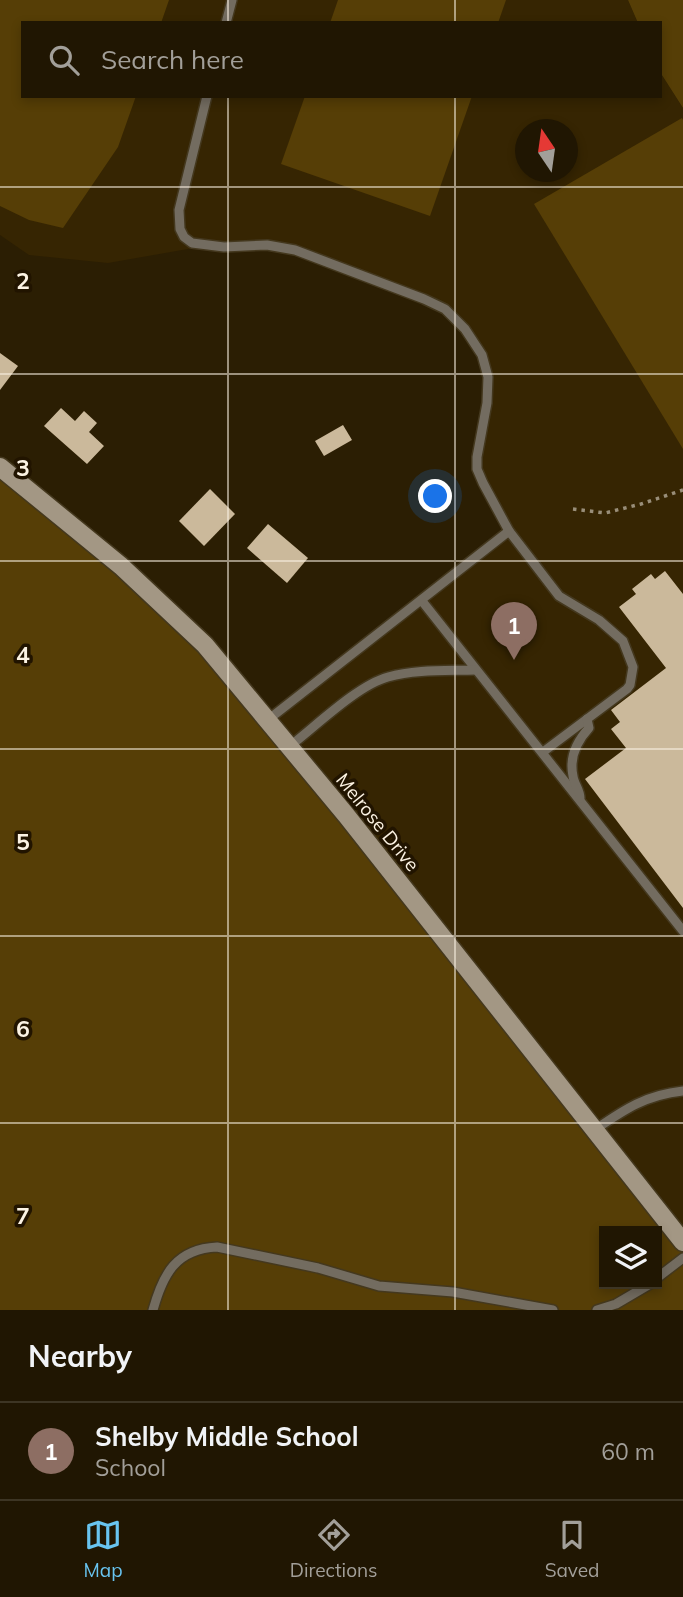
<!DOCTYPE html>
<style>
body{margin:0;font-family:Mulish,sans-serif;background:#281f0c;color:#f1f3f6}
.controls{position:absolute;right:21px;bottom:21px;display:grid;overflow:hidden;border-radius:0px;box-shadow:0 4px 10px #0003}
.controls button{width:63px;height:63px;display:grid;place-items:center;padding:0;border:0;border-bottom:2px solid #3d3524;background:#201602;color:#f1f3f6;font:35px sans-serif}
.compass{position:absolute;left:515px;top:119px;width:63px;height:63px;border-radius:50%;background:#201602;box-shadow:0 4px 10px #0003;rotate:347deg}
.you{position:absolute;left:436px;top:497px;width:24px;height:24px;margin:-18px;border:5px solid #fff;border-radius:50%;background:#1a73e8;box-shadow:0 0 0 10px #1a73e833}
.badge{display:grid;place-items:center;width:46px;height:46px;border-radius:50%;background:#68c4f0;color:#fff;font-size:23px;font-weight:700}
.pin{position:absolute;translate:-50% -58px;filter:drop-shadow(0 2px 4px #0008)}
.pin::after{content:'';position:absolute;top:37px;width:24px;height:21px;background:inherit;clip-path:polygon(0 0,100% 0,50% 100%)}
.list{margin:0;padding:0;list-style:none}
h2{display:flex;justify-content:space-between;align-items:center;height:91px;margin:0;padding:0 28px;font-size:30px}
h2 small{font-size:23px;font-weight:400;color:#a29f99}
.list li{display:grid;grid-template-columns:46px 1fr auto;gap:21px;align-items:center;box-sizing:border-box;height:98px;padding:0 28px;border-top:2px solid #3d3524}
.list b{display:block;font-size:26px;white-space:nowrap}
.list p{margin:0;font-size:23px;white-space:nowrap;color:#a29f99}
.list em{font-size:23px;font-style:normal;color:#a29f99}
.icon{flex:none;width:38px;height:38px;fill:none;stroke:currentColor;stroke-width:2;stroke-linecap:round;stroke-linejoin:round}
.map{position:relative;flex:none;width:683px;height:1310px;overflow:hidden}
.search{position:absolute;background:#201602;box-shadow:0 4px 10px #0003;left:21px;right:21px;top:21px;height:77px;display:flex;align-items:center;gap:18px;box-sizing:border-box;padding:0 24px;border-radius:0px;color:#a29f99;font-size:26px}
.sheet{height:189px;background:#201602}
nav{display:flex;justify-content:space-around;align-items:center;box-sizing:border-box;height:98px;border-top:2px solid #3d3524;background:#201602;font-size:19px;color:#a29f99}
nav a{display:grid;justify-items:center;gap:4px}
nav .on{color:#68c4f0}
.map>svg:first-child{display:block}
.built{fill:#362502;fill-rule:evenodd}
.green{fill:#563e06;fill-rule:evenodd}
.building{fill:#cbb99b}
.lines{fill:none;stroke-linecap:round;stroke-linejoin:round}
.lane-casing{stroke:#44381e;stroke-width:12}
.secondary-casing{stroke:#44381e;stroke-width:21}
.path{stroke:#998e79;stroke-width:3.5;stroke-dasharray:3.5 5;stroke-linecap:butt}
.lane{stroke:#736c60;stroke-width:9}
.secondary{stroke:#a39784;stroke-width:18}
.grid{fill:none;stroke:#fcf3e3;stroke-width:2;stroke-opacity:0.55}
.labels{text-anchor:middle;stroke-width:7;stroke-linejoin:round;paint-order:stroke}
.street-label{font-size:19px;fill:#fcf3e3;stroke:#211400}
.grid-label{font-size:23px;text-anchor:middle;font-weight:bold;fill:#fcf3e3;stroke:#211400;stroke-width:7;stroke-linejoin:round;paint-order:stroke}
</style>
<div class="map">
<svg width="683" height="1310" viewBox="0 0 683 1310">
<rect width="100%" height="100%" fill="#2b1e03"/>
<path class="built" d="M0,0h628l10,23h-615v73h637v-24l23,36v1134l-414,-523 240,-187 -32,-63 10,-66 -5,-47 -37,-47 -150,-59 -90,-4 -97,17 -79,-8 -29,-20zM526,130h42v42h-42z"/>
<g class="green">
<polygon points="0,0 169,0 161,23 23,23 23,96 136,96 118,147 63,228 29,220 0,206"/>
<polygon points="338,0 506,0 498,23 330,23"/>
<polygon points="628,0 683,0 683,108 660,72 660,23 638,23"/>
<polygon points="305,96 472,96 430,216 281,164"/>
<polygon points="682,118 683,120 683,449 534,204"/>
<path d="M0,467l205,178 478,597v68h-683zM604,1231h53v53h-53z"/>
</g>
<g class="building">
<polygon points="0,353 18,366 0,390"/>
<polygon points="61,408 75,421 84,411 97,423 89,432 104,446 87,464 44,426"/>
<polygon points="343,425 352,440 324,456 315,441"/>
<polygon points="210,489 235,514 204,546 179,521"/>
<polygon points="268,524 308,558 287,583 247,548"/>
<polygon points="665,571 683,594 683,908 585,779 626,748 611,729 620,722 611,710 666,668 619,607 636,594 632,589 651,574 655,579"/>
</g>
<g class="lines">
<defs>
<g id="lane">
<polyline points="226,23 232,0"/>
<polyline points="207,96 179,210 180,229 184,237 192,243 224,247 267,245 295,250 424,299 445,309 465,329 482,355 488,377 487,403 477,457 477,469 483,483 509,531 559,596 599,620 623,641 633,667 630,685 627,689 543,752"/>
<polyline points="422,601 683,931"/>
<polyline points="269,719 509,531"/>
<path d="M290,746c26,-20 68,-61 98,-69 28,-8 59,-6 88,-7"/>
<path d="M580,798c0,-8 -6,-14 -7,-22 -4,-19 4,-35 16,-48l-2,-9"/>
<path d="M596,1129c29,-20 50,-34 87,-38"/>
<polyline points="657,1278 683,1258"/>
<path d="M153,1310c10,-36 23,-61 64,-63l101,21 61,18 74,6 100,18"/>
<polyline points="597,1310 616,1304 650,1284"/>
</g>
<polyline id="secondary" points="0,467 121,566 205,645 346,815 683,1242"/>
</defs>
<use href="#lane" class="lane-casing"/>
<use href="#secondary" class="secondary-casing"/>
<polyline class="path" points="573,509 605,513 641,504 683,490"/>
<use href="#lane" class="lane"/>
<use href="#secondary" class="secondary"/>
</g>
<path class="grid" d="M228,0v23M455,0v23M228,96v1214M455,96v1214M0,187h683M0,374h683M0,561h683M0,749h683M0,936h683M0,1123h683"/>
<g class="labels">
<g class="street-label">
<text transform="translate(378 822) rotate(51)" y="7">Melrose Drive</text>
</g>
</g>
<g class="grid-label">
<text x="23" y="289">2</text>
<text x="23" y="476">3</text>
<text x="23" y="663">4</text>
<text x="23" y="850">5</text>
<text x="23" y="1037">6</text>
<text x="23" y="1224">7</text>
</g>
</svg>
<div class="controls">
<button><svg class="icon" aria-label="layers" viewBox="0 0 24 24"><path d="M12 4l9 5-9 5-9-5zM3 14l9 5 9-5"/></svg></button>
</div>
<svg class="compass" viewBox="-18 -18 36 36"><path d="M0-13l5 13h-10z" fill="#e53935"/><path d="M0 13l5-13h-10z" fill="#a29f99"/></svg>
<div class="you"></div>
<div class="pin badge" style="left:514px;top:660px;background:#8d6e63">1</div>
<div class="search"><svg class="icon" aria-label="search" viewBox="0 0 24 24"><circle cx="10" cy="10" r="6"/><path d="M15 15l6 6"/></svg>Search here</div>
</div>
<section class="sheet">
<h2>Nearby<small></small></h2>
<ul class="list">
<li><span class="badge" style="background:#8d6e63">1</span><div><b>Shelby Middle School</b><p>School</p></div><em>60 m</em></li>
</ul>
</section>
<nav>
<a class="on"><svg class="icon" aria-label="map" viewBox="0 0 24 24"><path d="M3 6l6-2 6 2 6-2v14l-6 2-6-2-6 2zM9 4v14M15 6v14"/></svg>Map</a>
<a><svg class="icon" aria-label="directions" viewBox="0 0 24 24"><path d="M12 3l9 9-9 9-9-9zM9 14v-3h6M13 9l2 2-2 2"/></svg>Directions</a>
<a><svg class="icon" aria-label="saved" viewBox="0 0 24 24"><path d="M7 4h10v16l-5-4-5 4z"/></svg>Saved</a>
</nav>
